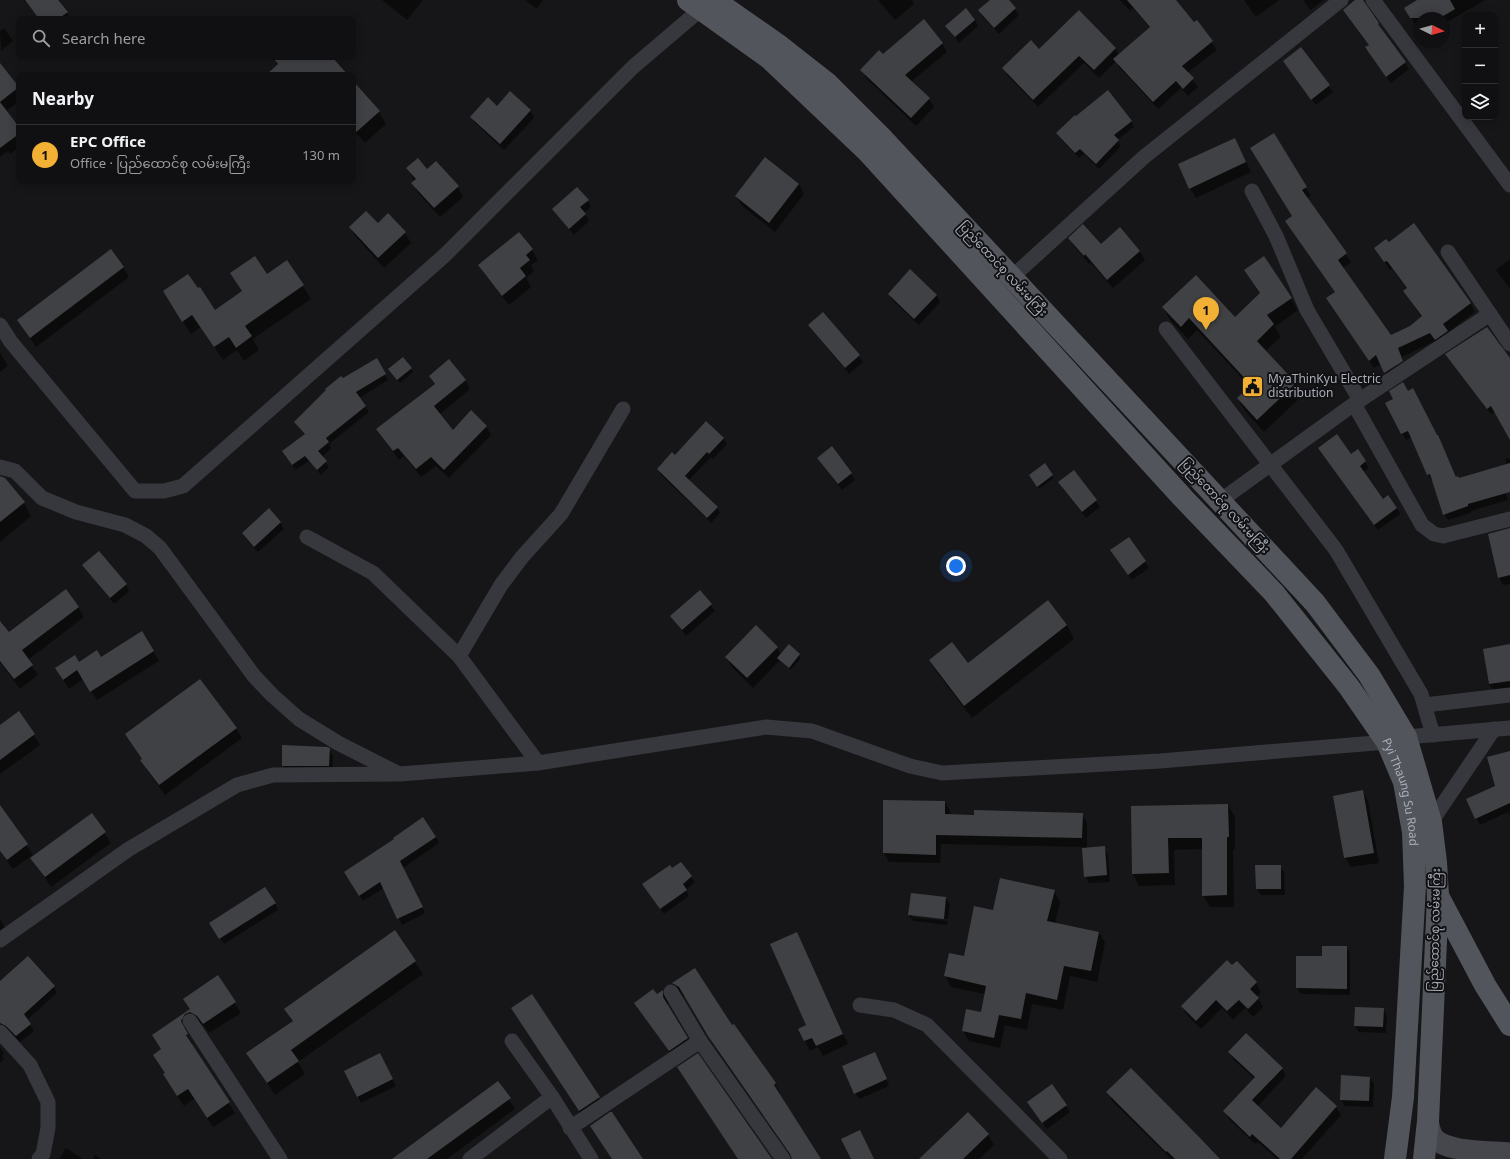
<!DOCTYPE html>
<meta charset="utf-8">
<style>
body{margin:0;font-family:"Noto Sans","Noto Sans Myanmar",sans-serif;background:#1e1e20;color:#f1f3f6}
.controls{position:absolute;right:12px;top:12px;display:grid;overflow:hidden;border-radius:8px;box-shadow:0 2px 10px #0003}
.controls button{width:36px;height:36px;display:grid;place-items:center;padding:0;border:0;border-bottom:1px solid #303032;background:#101012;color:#f1f3f6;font:20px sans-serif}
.compass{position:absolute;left:1414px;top:12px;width:36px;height:36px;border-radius:50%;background:#101012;box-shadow:0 2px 10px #0003;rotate:95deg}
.you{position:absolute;left:956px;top:566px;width:14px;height:14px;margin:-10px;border:3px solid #fff;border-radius:50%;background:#1a73e8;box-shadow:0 0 0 6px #1a73e833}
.badge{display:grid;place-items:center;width:26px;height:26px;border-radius:50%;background:#f2b134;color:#111;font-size:13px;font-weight:700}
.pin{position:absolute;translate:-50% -33px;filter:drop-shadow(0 1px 2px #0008)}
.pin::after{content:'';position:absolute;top:21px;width:14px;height:12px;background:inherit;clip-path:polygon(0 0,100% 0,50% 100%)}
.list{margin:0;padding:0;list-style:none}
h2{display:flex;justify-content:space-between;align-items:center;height:52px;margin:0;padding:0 16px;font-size:17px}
h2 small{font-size:13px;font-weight:400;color:#9c9d9f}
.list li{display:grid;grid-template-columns:26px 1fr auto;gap:12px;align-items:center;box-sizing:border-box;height:60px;padding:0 16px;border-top:1px solid #303032}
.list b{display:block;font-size:15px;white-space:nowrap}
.list p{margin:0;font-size:13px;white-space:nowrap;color:#9c9d9f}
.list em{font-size:13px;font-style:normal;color:#9c9d9f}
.icon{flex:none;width:22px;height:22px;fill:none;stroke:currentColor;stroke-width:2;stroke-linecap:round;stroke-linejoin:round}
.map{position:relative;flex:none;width:1510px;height:1159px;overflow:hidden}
.search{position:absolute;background:#101012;box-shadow:0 2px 10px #0003;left:16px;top:16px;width:340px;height:44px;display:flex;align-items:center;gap:10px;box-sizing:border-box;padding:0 14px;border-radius:8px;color:#9c9d9f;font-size:15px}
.panel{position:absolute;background:#101012;box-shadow:0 2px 10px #0003;left:16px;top:72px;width:340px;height:112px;border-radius:8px}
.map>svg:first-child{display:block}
.shadow{fill:#0007}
.building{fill:#404145}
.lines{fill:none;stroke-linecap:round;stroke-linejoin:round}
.minor{stroke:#37383d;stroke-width:15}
.secondary{stroke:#45474d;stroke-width:21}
.primary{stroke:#53555c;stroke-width:22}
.labels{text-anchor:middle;stroke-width:4;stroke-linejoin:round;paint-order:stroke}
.street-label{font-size:12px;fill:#a8adb8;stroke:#111113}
.poi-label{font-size:12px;fill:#a8adb8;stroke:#111113;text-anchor:start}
</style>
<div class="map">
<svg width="1510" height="1159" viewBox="0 0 1510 1159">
<rect width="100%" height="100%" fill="#161618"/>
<g class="shadow">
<polygon points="24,0 57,0 71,19 39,19"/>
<polygon points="382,0 423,0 407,20"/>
<polygon points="525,0 543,0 537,9"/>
<polygon points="878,0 912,0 914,4 895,20"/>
<polygon points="991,0 1008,0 1019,15 999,34 983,17 980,10"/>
<polygon points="1120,0 1175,0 1194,23 1197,21 1217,50 1187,73 1198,87 1188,96 1181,88 1158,109 1119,67 1116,61 1099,78 1084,63 1038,107 1008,76 1004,68 1039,50 1115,48 1119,55 1150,28 1133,8 1130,11"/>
<polygon points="1244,0 1279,0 1256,17"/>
<polygon points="1303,0 1324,0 1310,10"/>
<polygon points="1357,0 1362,0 1409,69 1391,83 1370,54 1369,46"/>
<polygon points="1419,0 1485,0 1444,24 1444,18 1420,18 1420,33 1406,8"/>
<polygon points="975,20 978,26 959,43 947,26"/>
<polygon points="4,28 13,41 1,51 0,31"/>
<polygon points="942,43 947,52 911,82 929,99 934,107 916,126 867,79 862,70 883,55"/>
<polygon points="1301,48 1333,92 1316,105 1288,67"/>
<polygon points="273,57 336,57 333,60 346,75 267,75 278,66"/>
<polygon points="2,66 19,89 19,102 6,111 19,128 19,148 10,154 8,151 0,157 0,68"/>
<polygon points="353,82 379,112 386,124 365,143 353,130"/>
<polygon points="510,92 531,111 534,118 504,150 475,123 471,117 497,107"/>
<polygon points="1131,121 1134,127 1117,140 1121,146 1099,169 1084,154 1079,158 1061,139 1057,134"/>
<polygon points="1274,135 1311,196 1307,198 1351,262 1343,268 1390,337 1410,327 1422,317 1404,292 1407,289 1392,269 1390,270 1375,248 1470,303 1475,312 1448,332 1452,340 1440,348 1435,341 1402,357 1403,360 1385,372 1381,364 1374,368 1327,298 1336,292 1286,221 1293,217"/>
<polygon points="1240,149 1251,172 1196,198 1190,188"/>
<polygon points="407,168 427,170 458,187 463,197 440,217 418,193 413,183 415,181"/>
<polygon points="799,184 804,194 775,232 742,206 736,196"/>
<polygon points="588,201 591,207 584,213 589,221 574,235 553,209"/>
<polygon points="378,224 405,233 411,243 384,268 356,237 350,227"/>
<polygon points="1069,238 1101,245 1140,251 1145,260 1113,288 1091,263 1089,264 1075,247"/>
<polygon points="532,250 538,260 531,265 534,271 526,278 531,287 509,305 485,275 479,265"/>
<polygon points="1510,259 1510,289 1496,270"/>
<polygon points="287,261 311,299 253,339 259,350 244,361 237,350 223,360 201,327 191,334 172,305 197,289 215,311 243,292 231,273 267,275"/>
<polygon points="123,267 129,277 36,347 19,321"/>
<polygon points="1245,271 1291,298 1298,310 1275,327 1281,337 1265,351 1295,384 1302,396 1264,432 1245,411 1238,399 1250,387 1197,330 1188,339 1170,320 1163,307 1235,318 1260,294"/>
<polygon points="889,294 937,295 940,302 919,325 892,300"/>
<polygon points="823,313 859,356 863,362 849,374 813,331 809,325"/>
<polygon points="0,353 8,366 0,372"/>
<polygon points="1447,355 1510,362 1510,438 1495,412 1491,414"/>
<polygon points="403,358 413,372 400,383 391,372"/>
<polygon points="376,360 388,380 359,398 369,412 329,444 331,448 322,457 329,467 321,475 309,461 296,470 286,457 306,435 295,422 343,380"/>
<polygon points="1404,362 1407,369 1390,381 1386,373"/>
<polygon points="430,377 465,380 470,389 440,414 453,431 486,426 491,435 449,478 436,466 421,477 404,456 399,460 378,430 435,385"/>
<polygon points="1386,403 1436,436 1438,436 1457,478 1459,479 1507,465 1505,459 1510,458 1510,489 1505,490 1508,500 1471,511 1471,513 1448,520 1444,514 1433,480 1432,481 1428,475 1412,437 1406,440"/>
<polygon points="723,438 727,444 713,459 711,457 688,481 717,507 720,513 711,523 661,475 658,469 675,457"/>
<polygon points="832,448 855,480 842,490 822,464"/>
<polygon points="1319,448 1351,455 1357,451 1369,468 1363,472 1382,500 1397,508 1400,514 1378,530"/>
<polygon points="1074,471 1100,507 1086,518 1063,489"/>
<polygon points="1052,475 1054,478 1039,489 1032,478"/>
<polygon points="0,477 4,478 24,503 31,516 0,542"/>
<polygon points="280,522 284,529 258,552 247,540 243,534"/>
<polygon points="1510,530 1510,584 1503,585 1499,577"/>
<polygon points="1129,538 1149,568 1132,580 1115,557"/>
<polygon points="84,565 126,584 129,591 114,604"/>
<polygon points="700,591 715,611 686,636 671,616"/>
<polygon points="78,607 84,617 28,660 38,675 20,689 0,662 0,622 8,634"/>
<polygon points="1067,625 1074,639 972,718 938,674 930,661 967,664"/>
<polygon points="142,632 159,661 97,700 83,679 69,689 61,677 79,663 101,658"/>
<polygon points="1510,645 1510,691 1495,694 1489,684 1484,649"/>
<polygon points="789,646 801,658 791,670 780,660 753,688 732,667 726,657 777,647 781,655"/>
<polygon points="19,713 40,745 0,774 0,726"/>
<polygon points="236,728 242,738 165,795 147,770 142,759 126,734"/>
<polygon points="329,749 333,756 332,772 286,772 283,766"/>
<polygon points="1510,752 1510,814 1508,812 1480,825 1476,818 1496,787"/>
<polygon points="1362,791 1368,801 1379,863 1351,867 1345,857"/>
<polygon points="945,802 950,811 950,815 1082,814 1087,823 1087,849 1104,848 1108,854 1110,882 1089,883 1085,876 1083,847 941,844 940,863 889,862 884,853"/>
<polygon points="1228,805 1235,817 1235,849 1233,849 1234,907 1210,907 1203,895 1203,849 1174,850 1175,885 1139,886 1133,874 1132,807"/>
<polygon points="0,807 33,855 13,869 0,851"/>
<polygon points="92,814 111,843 51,887 32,858"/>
<polygon points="436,837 439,843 403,868 425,913 402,925 384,888 363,901 349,879"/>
<polygon points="1256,866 1280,866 1284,872 1285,895 1261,895 1257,889"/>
<polygon points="672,870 691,877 695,882 686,890 689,896 664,914 647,890"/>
<polygon points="1054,891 1060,902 1055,924 1099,932 1105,943 1097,982 1070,976 1063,1010 1032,1004 1027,1030 1005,1025 1000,1048 969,1041 963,1031 982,1013 985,994 951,987 945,976 965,957 994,911"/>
<polygon points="946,898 950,905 948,919 912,915 912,917 948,921 947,925 913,921 909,915"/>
<polygon points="275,903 278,910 224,944 214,929"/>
<polygon points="0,919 5,928 0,931"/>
<polygon points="395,932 423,974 298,1062 305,1074 275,1095 248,1054 293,1022 286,1009"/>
<polygon points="797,933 802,943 848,1044 823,1056 818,1047 810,1051 799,1029 808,1025"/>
<polygon points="1346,947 1350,953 1350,995 1301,994 1297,988 1323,957"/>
<polygon points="1237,962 1256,983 1261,992 1257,996 1263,1007 1253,1017 1245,1008 1233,1020 1222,1008 1201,1029 1187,1015 1182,1006"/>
<polygon points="694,969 732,1026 775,1084 780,1093 778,1094 820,1159 793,1159 714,1045 685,997 678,992 673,984"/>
<polygon points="218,977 241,1013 209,1033 204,1026 196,1022 187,1027 186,1033 193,1044 191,1045 235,1113 213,1127 194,1099 184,1106 170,1085 164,1075 166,1074 162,1050 153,1035 191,1010"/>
<polygon points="0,982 54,987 57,993 27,1020 34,1031 20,1042 8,1030 0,1031"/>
<polygon points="662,991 668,1001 668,1007 693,1049 675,1060 635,1003 656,995"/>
<polygon points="532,995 605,1107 585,1121 512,1008"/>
<polygon points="1383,1009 1387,1016 1386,1033 1359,1032 1355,1026"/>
<polygon points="0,1047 4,1054 2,1056 4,1059 0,1063"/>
<polygon points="1229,1052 1282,1068 1286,1076 1257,1107 1281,1129 1336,1107 1341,1115 1302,1159 1277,1159 1258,1142 1255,1144 1229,1119 1225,1111 1255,1079 1234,1060"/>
<polygon points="383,1060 396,1086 361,1103 345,1071"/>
<polygon points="878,1060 889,1086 859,1099 855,1093"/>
<polygon points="1370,1078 1374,1084 1373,1107 1345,1106 1341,1100"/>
<polygon points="498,1083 515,1109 447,1159 394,1159"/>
<polygon points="1052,1085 1070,1112 1047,1129 1032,1109"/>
<polygon points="1108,1092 1219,1159 1171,1159 1112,1101"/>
<polygon points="968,1114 988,1135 994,1145 979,1159 921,1159"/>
<polygon points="66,1148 83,1159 59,1159"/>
<polygon points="95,1155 101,1159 93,1159"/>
</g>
<g class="building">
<polygon points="25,0 58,0 68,12 58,19 39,19"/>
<polygon points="990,0 1009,0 1016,8 994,28 978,10"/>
<polygon points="1127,0 1176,0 1194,22 1197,20 1213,41 1182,66 1194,78 1183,89 1176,81 1153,102 1113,59 1150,27"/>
<polygon points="1355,0 1363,0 1379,23 1378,24 1406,62 1386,77 1365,47 1369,45 1343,10"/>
<polygon points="1417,0 1450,0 1455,9 1440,18 1410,18 1404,8"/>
<polygon points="966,8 975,20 955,37 945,26"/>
<polygon points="1079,10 1116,48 1094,70 1079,56 1033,100 1002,68 1031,40 1039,49"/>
<polygon points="924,19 943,43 905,75 930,98 911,118 860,70 879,50 883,54"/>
<polygon points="1301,47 1330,85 1311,100 1283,61"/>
<polygon points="272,57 332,57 348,75 266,75 278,64"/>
<polygon points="0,63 19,87 0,102 19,127 19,134 0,148"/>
<polygon points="353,81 380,111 353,135"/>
<polygon points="1108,90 1132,121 1114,135 1119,140 1096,164 1080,149 1075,153 1056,133 1075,115 1076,116"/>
<polygon points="510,91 531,110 500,144 470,117 488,97 497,106"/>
<polygon points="1274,133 1307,187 1302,190 1347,253 1338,260 1391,335 1410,326 1422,316 1403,291 1407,288 1387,261 1384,262 1374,248 1386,239 1389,242 1414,223 1471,303 1443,324 1448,331 1435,340 1430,333 1398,348 1403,361 1384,373 1376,355 1369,361 1326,298 1335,292 1285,221 1292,216 1250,148"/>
<polygon points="1235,138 1246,162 1189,189 1178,164"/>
<polygon points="765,157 799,184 769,223 735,196"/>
<polygon points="418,158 427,169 436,161 459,186 434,208 411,183 416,179 406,168"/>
<polygon points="577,187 589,200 580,207 586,214 569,229 552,209"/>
<polygon points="366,211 378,223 388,213 406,232 378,258 349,227"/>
<polygon points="1083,224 1101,244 1120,227 1140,251 1107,280 1085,254 1084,256 1068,238"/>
<polygon points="519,232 533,249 526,255 530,260 520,268 526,276 502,296 478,265"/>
<polygon points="111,249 124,267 30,338 17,320"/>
<polygon points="255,256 267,274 287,260 304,285 245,326 252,336 236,348 229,337 214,347 192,315 182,322 163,291 188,274 198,288 200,287 215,310 242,291 230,273"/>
<polygon points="1264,256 1292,298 1267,315 1274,324 1257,341 1296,383 1257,420 1237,398 1251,385 1189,318 1181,327 1162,307 1196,275 1235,317 1260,293 1244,270"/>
<polygon points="910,269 937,295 914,319 888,294"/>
<polygon points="823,312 860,355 845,368 808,325"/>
<polygon points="1487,327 1510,358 1510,440 1491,406 1487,409 1445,354"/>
<polygon points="403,357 412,368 397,380 388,369"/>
<polygon points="377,358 386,374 356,392 366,406 326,438 329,442 318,451 327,461 317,470 305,456 292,465 282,451 305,434 294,422 326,390 325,389 341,376 343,378"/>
<polygon points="449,359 466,380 434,406 453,430 471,410 487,426 444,470 431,457 416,469 398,448 393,451 376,429 435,384 429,376"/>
<polygon points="1403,382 1408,391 1413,388 1437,435 1438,435 1456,477 1458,476 1459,478 1510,463 1510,492 1468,504 1468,506 1443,515 1430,474 1427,475 1408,431 1401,434 1385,403 1393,399 1389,391"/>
<polygon points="706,421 724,438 709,454 707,452 685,476 718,507 707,518 657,469 672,452 675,455"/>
<polygon points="1337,434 1351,454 1358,449 1366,461 1360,466 1383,499 1388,495 1397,508 1374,525 1318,448"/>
<polygon points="832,446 852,473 838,484 817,458"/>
<polygon points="1045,463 1053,475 1037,487 1029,475"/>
<polygon points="1074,470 1097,500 1082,512 1058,482"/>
<polygon points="0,476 5,478 25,502 0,522"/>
<polygon points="269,508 281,522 254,547 242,533"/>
<polygon points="1510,528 1510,575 1498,578 1488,534"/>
<polygon points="1129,537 1146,561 1128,575 1110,550"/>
<polygon points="99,551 127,584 110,598 82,565"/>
<polygon points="66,589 79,607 22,650 33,665 14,679 0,661 0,621 9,632"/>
<polygon points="700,590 712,604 682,630 670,616"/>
<polygon points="1048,600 1067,625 964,706 929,660 952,642 968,663"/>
<polygon points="756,625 778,647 747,678 725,657"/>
<polygon points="142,631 154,651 90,692 77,670 63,680 55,668 75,655 79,662 97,650 101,657"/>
<polygon points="789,644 800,654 789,668 777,658"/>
<polygon points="1510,644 1510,681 1489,684 1483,649"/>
<polygon points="200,679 237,728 159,785 140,760 142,759 125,734"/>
<polygon points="19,711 35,734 0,760 0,725"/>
<polygon points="282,745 327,747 330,748 329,766 282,766"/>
<polygon points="1510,751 1510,803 1475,819 1466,799 1495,786 1487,757"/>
<polygon points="1363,790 1374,853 1344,858 1333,796"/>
<polygon points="883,800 945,801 945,814 974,815 974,810 1083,813 1082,838 936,835 936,855 883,853"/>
<polygon points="1228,804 1229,837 1227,837 1227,895 1202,896 1202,838 1168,838 1169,873 1132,874 1131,806"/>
<polygon points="0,805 28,844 7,860 0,851"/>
<polygon points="92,813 106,832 45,877 30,858"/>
<polygon points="423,817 436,837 400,861 423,907 397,919 380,882 359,896 344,872 394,839 393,838"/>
<polygon points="1105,846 1107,875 1084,877 1082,848"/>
<polygon points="681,862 692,876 683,884 687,890 660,909 642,884 670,865 672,868"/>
<polygon points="1255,865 1281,865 1281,889 1256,889"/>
<polygon points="1000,878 1055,890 1047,921 1099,932 1091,971 1064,966 1057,1000 1026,993 1021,1019 999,1015 994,1038 962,1031 966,1009 981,1012 986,986 944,976 949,953 964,956 974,906 993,910"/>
<polygon points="265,887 276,903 219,939 209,923"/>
<polygon points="911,893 946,897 944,919 908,915"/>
<polygon points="395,930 416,961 291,1050 299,1061 267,1083 246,1053 293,1021 284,1009"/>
<polygon points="797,932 843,1034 816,1046 812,1038 804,1041 798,1029 806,1025 770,944"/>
<polygon points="1322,946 1347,946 1347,989 1296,988 1296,956 1322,956"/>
<polygon points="28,956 55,986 24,1014 31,1024 16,1036 6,1026 0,1023 0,981"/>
<polygon points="1227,960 1232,965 1237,961 1257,982 1250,989 1259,998 1248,1009 1239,1000 1227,1011 1216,1000 1196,1021 1181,1006"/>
<polygon points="695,968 732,1025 734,1024 776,1083 774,1085 821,1159 792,1159 790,1154 708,1036 679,987 672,983"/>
<polygon points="218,975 236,1002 203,1024 197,1016 190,1012 185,1014 181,1021 188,1034 186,1035 230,1102 207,1118 188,1089 177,1096 163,1074 165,1073 153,1055 161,1049 152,1035 190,1009 183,999"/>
<polygon points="653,989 657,994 663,990 663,997 688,1038 669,1051 634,1003"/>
<polygon points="532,994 600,1097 579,1111 511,1008"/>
<polygon points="1355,1007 1384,1008 1383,1027 1354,1026"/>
<polygon points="1246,1033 1283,1068 1252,1100 1281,1128 1316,1087 1337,1106 1291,1159 1280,1159 1252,1134 1250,1137 1223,1111 1255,1077 1228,1052"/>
<polygon points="875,1052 887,1079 854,1094 842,1066"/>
<polygon points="380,1053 393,1079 357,1097 344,1071"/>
<polygon points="698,1053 772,1159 738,1159 677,1067"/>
<polygon points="1131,1068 1201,1139 1220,1159 1175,1159 1167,1151 1166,1152 1106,1092"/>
<polygon points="1341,1075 1370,1077 1369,1101 1340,1100"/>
<polygon points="498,1081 511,1098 427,1159 392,1159"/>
<polygon points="1052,1084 1067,1105 1042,1123 1027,1102"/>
<polygon points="610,1112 612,1112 643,1159 612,1159 590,1126"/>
<polygon points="968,1112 989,1134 963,1159 919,1159"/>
<polygon points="860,1130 874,1159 851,1159 841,1139"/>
</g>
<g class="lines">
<g class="minor">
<polyline points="1373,0 1510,185"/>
<polyline points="1252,191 1276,236 1307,310 1360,400"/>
<polyline points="1448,252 1510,344"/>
<polyline points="1011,278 1144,157 1341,0"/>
<polyline points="0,325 11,342 135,491 164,491 183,486 445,255 633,67 701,9"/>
<polyline points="1166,329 1336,550 1421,694 1433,735"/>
<polyline points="1354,404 1422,525 1434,534 1443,536 1510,519"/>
<polyline points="0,467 15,471 42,498 76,512 125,525 146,536 160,548 254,676 272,695 299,719 338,743 397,773"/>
<polyline points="1220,501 1354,404 1490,314"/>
<polyline points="307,537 373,573 459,656 538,763"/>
<polyline points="459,656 501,585 522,557 561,514 623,409"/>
<polyline points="1425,705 1510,695"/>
<polyline points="1431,822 1494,729"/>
<polyline points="0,940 129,849 237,785 273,775 400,774 538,763 766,727 812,731 910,766 942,773 1160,761 1387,742 1406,737 1510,728"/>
<polyline points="671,992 700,1041 783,1159"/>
<polyline points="860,1005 894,1010 927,1025 1060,1159"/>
<polyline points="190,1021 280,1159"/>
<polyline points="0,1032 30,1065 48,1102 48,1128 43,1154 39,1159"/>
<polyline points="512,1041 552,1097 591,1159"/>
<polyline points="570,1128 700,1041"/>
<polyline points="470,1159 552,1097"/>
</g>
<path class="secondary" d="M1428,1121c1,5 3,13 6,17 13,15 57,13 76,15"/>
<g class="primary">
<path id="s1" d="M688,0l81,58 99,94 315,346 91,95 75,94 38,55 17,40 9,50 2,54 -12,211 -8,62"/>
<polyline points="714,0 777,44 828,84 881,137 1315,603 1369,675 1406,737 1431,822 1436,862 1438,896 1428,1121 1424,1159"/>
<polyline points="1438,896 1485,985 1510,1025"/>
</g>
</g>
<defs>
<symbol id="civic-square" viewBox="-11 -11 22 22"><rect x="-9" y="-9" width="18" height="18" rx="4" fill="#f2b134" stroke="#111113"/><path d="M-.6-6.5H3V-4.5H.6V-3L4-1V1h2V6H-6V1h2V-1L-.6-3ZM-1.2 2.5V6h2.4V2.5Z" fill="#111"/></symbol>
</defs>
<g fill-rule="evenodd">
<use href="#civic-square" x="1240" y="374" width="25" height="25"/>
</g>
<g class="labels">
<g class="street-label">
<text transform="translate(1003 269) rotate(47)" y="4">ပြည်ထောင်စု လမ်းမကြီး</text>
<text transform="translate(1225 506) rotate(47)" y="4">ပြည်ထောင်စု လမ်းမကြီး</text>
<text dy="4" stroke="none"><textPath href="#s1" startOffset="1075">Pyi Thaung Su Road</textPath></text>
<text transform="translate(1435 930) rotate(-89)" y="4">ပြည်ထောင်စု လမ်းမကြီး</text>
</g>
<g class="poi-label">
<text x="1268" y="383">MyaThinKyu Electric<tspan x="1268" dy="14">distribution</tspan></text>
</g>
</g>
</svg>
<div class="controls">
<button>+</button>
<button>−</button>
<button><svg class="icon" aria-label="layers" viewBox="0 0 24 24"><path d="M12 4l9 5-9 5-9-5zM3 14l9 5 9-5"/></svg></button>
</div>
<svg class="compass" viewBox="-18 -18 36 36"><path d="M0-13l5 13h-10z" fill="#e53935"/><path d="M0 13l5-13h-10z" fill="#9c9d9f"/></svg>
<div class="you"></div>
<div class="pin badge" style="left:1206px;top:330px">1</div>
<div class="search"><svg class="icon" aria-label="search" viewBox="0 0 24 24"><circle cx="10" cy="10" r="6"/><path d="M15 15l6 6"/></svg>Search here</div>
<section class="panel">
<h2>Nearby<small></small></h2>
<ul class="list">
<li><span class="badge">1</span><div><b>EPC Office</b><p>Office · ပြည်ထောင်စု လမ်းမကြီး</p></div><em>130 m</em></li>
</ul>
</section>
</div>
